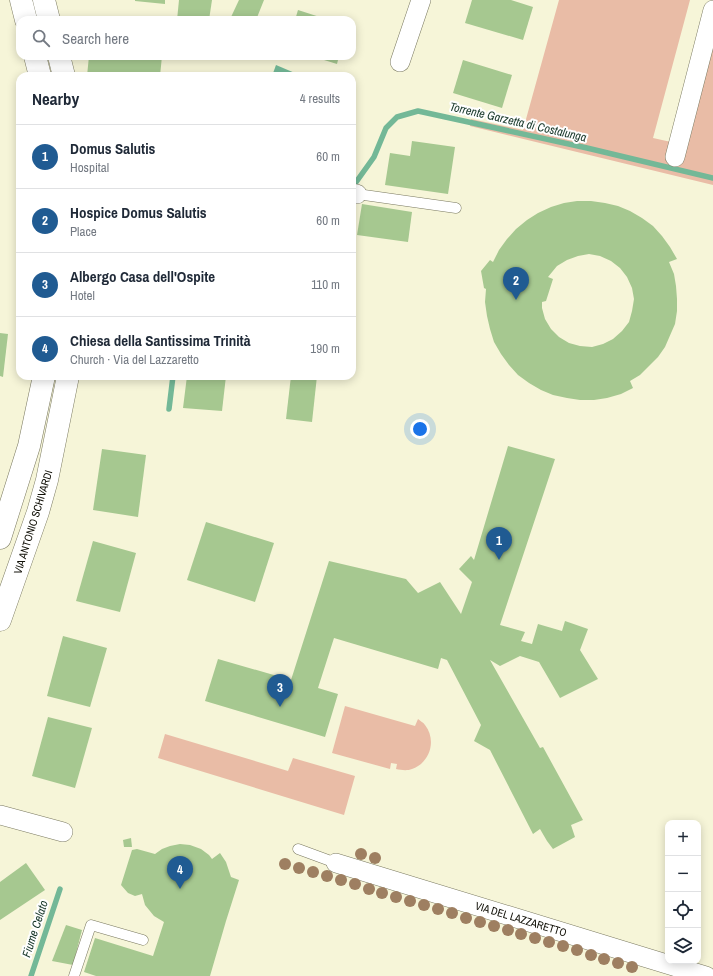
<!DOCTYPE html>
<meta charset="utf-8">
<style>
body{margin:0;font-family:"Archivo Narrow",sans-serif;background:#f2f2f3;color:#1f2937}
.controls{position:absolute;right:12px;bottom:12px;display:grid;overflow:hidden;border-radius:8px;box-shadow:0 2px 10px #0003}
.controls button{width:36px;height:36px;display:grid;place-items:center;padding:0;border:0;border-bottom:1px solid #e0e1e3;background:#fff;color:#1f2937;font:20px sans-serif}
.you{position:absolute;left:420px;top:429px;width:14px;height:14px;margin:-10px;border:3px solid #fff;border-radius:50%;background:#1a73e8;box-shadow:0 0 0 6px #1a73e833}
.badge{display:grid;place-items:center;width:26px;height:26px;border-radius:50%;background:#205b92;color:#fff;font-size:13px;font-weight:700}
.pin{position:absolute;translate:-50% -33px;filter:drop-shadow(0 1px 2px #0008)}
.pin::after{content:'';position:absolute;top:21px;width:14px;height:12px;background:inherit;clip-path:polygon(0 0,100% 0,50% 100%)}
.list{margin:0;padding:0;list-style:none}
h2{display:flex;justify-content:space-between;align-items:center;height:52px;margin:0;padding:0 16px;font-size:17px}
h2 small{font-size:13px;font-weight:400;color:#747a83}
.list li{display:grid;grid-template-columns:26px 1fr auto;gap:12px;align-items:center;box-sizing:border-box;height:64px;padding:0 16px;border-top:1px solid #e0e1e3}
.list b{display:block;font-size:15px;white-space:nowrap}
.list p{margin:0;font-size:13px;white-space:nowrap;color:#747a83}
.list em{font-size:13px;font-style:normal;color:#747a83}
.icon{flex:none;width:22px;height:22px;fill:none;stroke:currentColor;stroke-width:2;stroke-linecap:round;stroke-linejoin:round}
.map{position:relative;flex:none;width:713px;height:976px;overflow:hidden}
.search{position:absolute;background:#fff;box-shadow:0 2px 10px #0003;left:16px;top:16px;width:340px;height:44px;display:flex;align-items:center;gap:10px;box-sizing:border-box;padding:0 14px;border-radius:12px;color:#747a83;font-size:15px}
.panel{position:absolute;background:#fff;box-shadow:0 2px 10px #0003;left:16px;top:72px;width:340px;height:308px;border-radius:12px}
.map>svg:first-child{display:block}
.green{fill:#e9bca6}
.water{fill:#73b897}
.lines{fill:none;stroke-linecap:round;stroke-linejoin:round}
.stream{stroke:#73b897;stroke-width:5.5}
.building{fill:#a6c890;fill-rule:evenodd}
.lane-casing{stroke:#7a7960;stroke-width:11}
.street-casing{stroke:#7a7960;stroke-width:20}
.secondary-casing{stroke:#7a7960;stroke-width:23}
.lane{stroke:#fff;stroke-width:10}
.street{stroke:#fff;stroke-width:19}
.secondary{stroke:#fff;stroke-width:22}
.tree{fill:#9e7f61}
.labels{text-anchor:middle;stroke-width:4;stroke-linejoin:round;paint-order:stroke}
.street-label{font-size:11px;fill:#111007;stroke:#fff}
.water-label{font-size:12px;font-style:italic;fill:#173729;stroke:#fff}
</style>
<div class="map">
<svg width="713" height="976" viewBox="0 0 713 976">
<rect width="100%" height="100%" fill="#f6f5d8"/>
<g class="green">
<polygon points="559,0 690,0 653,138 671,142 713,40 713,185 470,126 471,119 523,130"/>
<path d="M345,706l70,20 3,-7c2,2 5,3 7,6 12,15 5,38 -13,44 -5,2 -11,1 -16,0l1,-5 -6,-1 -1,6 -58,-16z"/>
<polygon points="165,734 288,771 293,758 355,776 344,815 158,758"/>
</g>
<polygon class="water" points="276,65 302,76 272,76"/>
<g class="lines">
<g class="stream">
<polyline points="354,185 374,157 386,128 397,117 418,111 587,148 713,178"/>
<polyline points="169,409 173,376"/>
<polyline points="31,976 60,889"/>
</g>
</g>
<g class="building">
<polygon points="135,0 165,0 165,4 135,1"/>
<polygon points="179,0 212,0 209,20 177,20"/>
<polygon points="239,0 264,0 256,20 237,20 231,17"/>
<polygon points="472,0 511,0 533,7 523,40 465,23"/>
<polygon points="298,10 329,20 295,20"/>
<polygon points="89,56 162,56 160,76 136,76 121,75 121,76 87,76"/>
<polygon points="311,56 339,56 337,64"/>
<polygon points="463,60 512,75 502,108 453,93"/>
<polygon points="412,141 455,147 448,194 385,185 390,153 410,156"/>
<path d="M577,201h14l14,2 13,3 12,5 12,7 11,8 9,10 8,11 7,12 -8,3 5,12 2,12 1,13v12l-2,13 -10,23 -7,10 -18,18 -10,6 3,7 -12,6 -14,4 -13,2h-14l-13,-2 -14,-3 -12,-5 -12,-7 -11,-8 -9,-10 -8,-11 -7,-12 -4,-13 -3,-13 -2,-14 1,-13 -2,-1 -3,-17 9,-11 3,2 6,-12 8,-11 9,-10 11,-9 11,-7 13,-6 13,-4zM589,254l11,2 11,5 9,7 7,9 5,11 2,11 -2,12 -3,11 -7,9 -9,8 -10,5 -11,3 -12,-1 -11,-3 -10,-6 -8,-8 -6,-10 -3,-11v-6l4,-1 7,-22 -5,-2 9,-11 10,-6 11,-4z"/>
<polygon points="362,204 412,212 408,242 357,235"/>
<polygon points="0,333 8,334 3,377 0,376"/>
<polygon points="187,376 226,376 222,411 183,408"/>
<polygon points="291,376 317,376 312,422 286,419"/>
<polygon points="508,446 555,459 500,625 525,632 521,641 532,644 538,624 562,631 565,621 588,629 580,650 598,679 560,698 539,662 520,656 500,666 490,660 540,748 543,747 583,820 571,825 575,837 553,849 547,841 540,829 533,834 490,750 474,741 481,725 447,660 441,658 438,669 334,638 318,688 338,694 325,737 205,701 218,659 291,680 329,561 406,579 418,593 440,582 461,614 472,582 459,569 471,556 474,560"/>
<polygon points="102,449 146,455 138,517 93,510"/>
<polygon points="206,522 274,543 255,602 187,580"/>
<polygon points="93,541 136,553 120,612 76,601"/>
<polygon points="63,636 107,648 90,707 47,696"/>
<polygon points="48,717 92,728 75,788 32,776"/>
<polygon points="131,838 132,847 124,847 123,840"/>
<polygon points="180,844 190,845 201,849 209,855 212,859 220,853 226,862 231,877 239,880 226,921 210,976 96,976 84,972 95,938 153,956 164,922 154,916 145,905 142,894 135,896 128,893 121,885 132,850 137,849 155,854 162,849 170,846"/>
<polygon points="26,863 45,890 0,920 0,882"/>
<polygon points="66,925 82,930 73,965 52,961"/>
</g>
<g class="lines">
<defs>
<g id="lane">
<polyline points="357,194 456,208"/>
<polyline points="298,849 336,863"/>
<polyline points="74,976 91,925 143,940"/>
</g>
<g id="street">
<polyline points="400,62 421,0"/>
<polyline points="675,157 713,10"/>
<polyline points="352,193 357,194"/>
<polyline points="0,815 63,832"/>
<polyline points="336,863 706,976"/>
</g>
<g id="secondary">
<polyline points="21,0 26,20"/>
<polyline points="44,0 49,20"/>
<polyline points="35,56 40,76"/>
<polyline points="59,56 64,76"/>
<polyline points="0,538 29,446 44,376"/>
<polyline points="0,620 38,512 47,480 68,376"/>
</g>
</defs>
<use href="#lane" class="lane-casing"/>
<use href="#street" class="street-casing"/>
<use href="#secondary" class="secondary-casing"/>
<use href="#lane" class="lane"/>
<use href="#street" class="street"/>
<use href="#secondary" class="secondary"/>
</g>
<g class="tree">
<circle cx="361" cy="854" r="6"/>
<circle cx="375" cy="858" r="6"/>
<circle cx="285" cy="864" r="6"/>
<circle cx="299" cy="868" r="6"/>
<circle cx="313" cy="872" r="6"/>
<circle cx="327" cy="876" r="6"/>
<circle cx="341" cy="880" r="6"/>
<circle cx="355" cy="884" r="6"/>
<circle cx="369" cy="889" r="6"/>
<circle cx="382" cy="893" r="6"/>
<circle cx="396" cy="897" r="6"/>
<circle cx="410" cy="901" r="6"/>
<circle cx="424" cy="905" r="6"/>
<circle cx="438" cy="909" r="6"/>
<circle cx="452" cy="913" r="6"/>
<circle cx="466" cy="918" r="6"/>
<circle cx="480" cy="922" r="6"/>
<circle cx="494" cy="926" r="6"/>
<circle cx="508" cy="930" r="6"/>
<circle cx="521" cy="934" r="6"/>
<circle cx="535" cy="938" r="6"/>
<circle cx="549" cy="942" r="6"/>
<circle cx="563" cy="946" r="6"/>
<circle cx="577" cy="950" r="6"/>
<circle cx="591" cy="955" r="6"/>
<circle cx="604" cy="959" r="6"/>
<circle cx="618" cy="963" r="6"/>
<circle cx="632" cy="967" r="6"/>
</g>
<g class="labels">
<g class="street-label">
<text transform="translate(33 522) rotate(-73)" y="4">VIA ANTONIO SCHIVARDI</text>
<text transform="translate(521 919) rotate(17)" y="4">VIA DEL LAZZARETTO</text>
</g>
<g class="water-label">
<text transform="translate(518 122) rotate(13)" y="4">Torrente Garzetta di Costalunga</text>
<text transform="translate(35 929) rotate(-72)" y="4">Fiume Celato</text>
</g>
</g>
</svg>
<div class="controls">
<button>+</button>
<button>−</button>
<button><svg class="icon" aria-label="locate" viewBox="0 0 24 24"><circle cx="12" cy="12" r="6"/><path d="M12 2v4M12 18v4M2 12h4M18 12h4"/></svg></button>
<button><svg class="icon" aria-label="layers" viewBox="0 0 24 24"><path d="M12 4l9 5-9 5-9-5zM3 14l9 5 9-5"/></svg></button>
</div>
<div class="you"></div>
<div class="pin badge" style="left:499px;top:560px">1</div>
<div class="pin badge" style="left:516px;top:300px">2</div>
<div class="pin badge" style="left:280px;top:707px">3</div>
<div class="pin badge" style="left:180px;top:889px">4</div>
<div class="search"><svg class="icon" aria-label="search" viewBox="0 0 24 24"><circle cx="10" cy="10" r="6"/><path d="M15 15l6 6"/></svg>Search here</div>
<section class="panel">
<h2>Nearby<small>4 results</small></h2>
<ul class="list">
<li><span class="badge">1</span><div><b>Domus Salutis</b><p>Hospital</p></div><em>60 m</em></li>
<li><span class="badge">2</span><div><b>Hospice Domus Salutis</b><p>Place</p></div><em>60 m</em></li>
<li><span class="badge">3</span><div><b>Albergo Casa dell'Ospite</b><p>Hotel</p></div><em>110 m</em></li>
<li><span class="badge">4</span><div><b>Chiesa della Santissima Trinità</b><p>Church · Via del Lazzaretto</p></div><em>190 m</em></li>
</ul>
</section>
</div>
